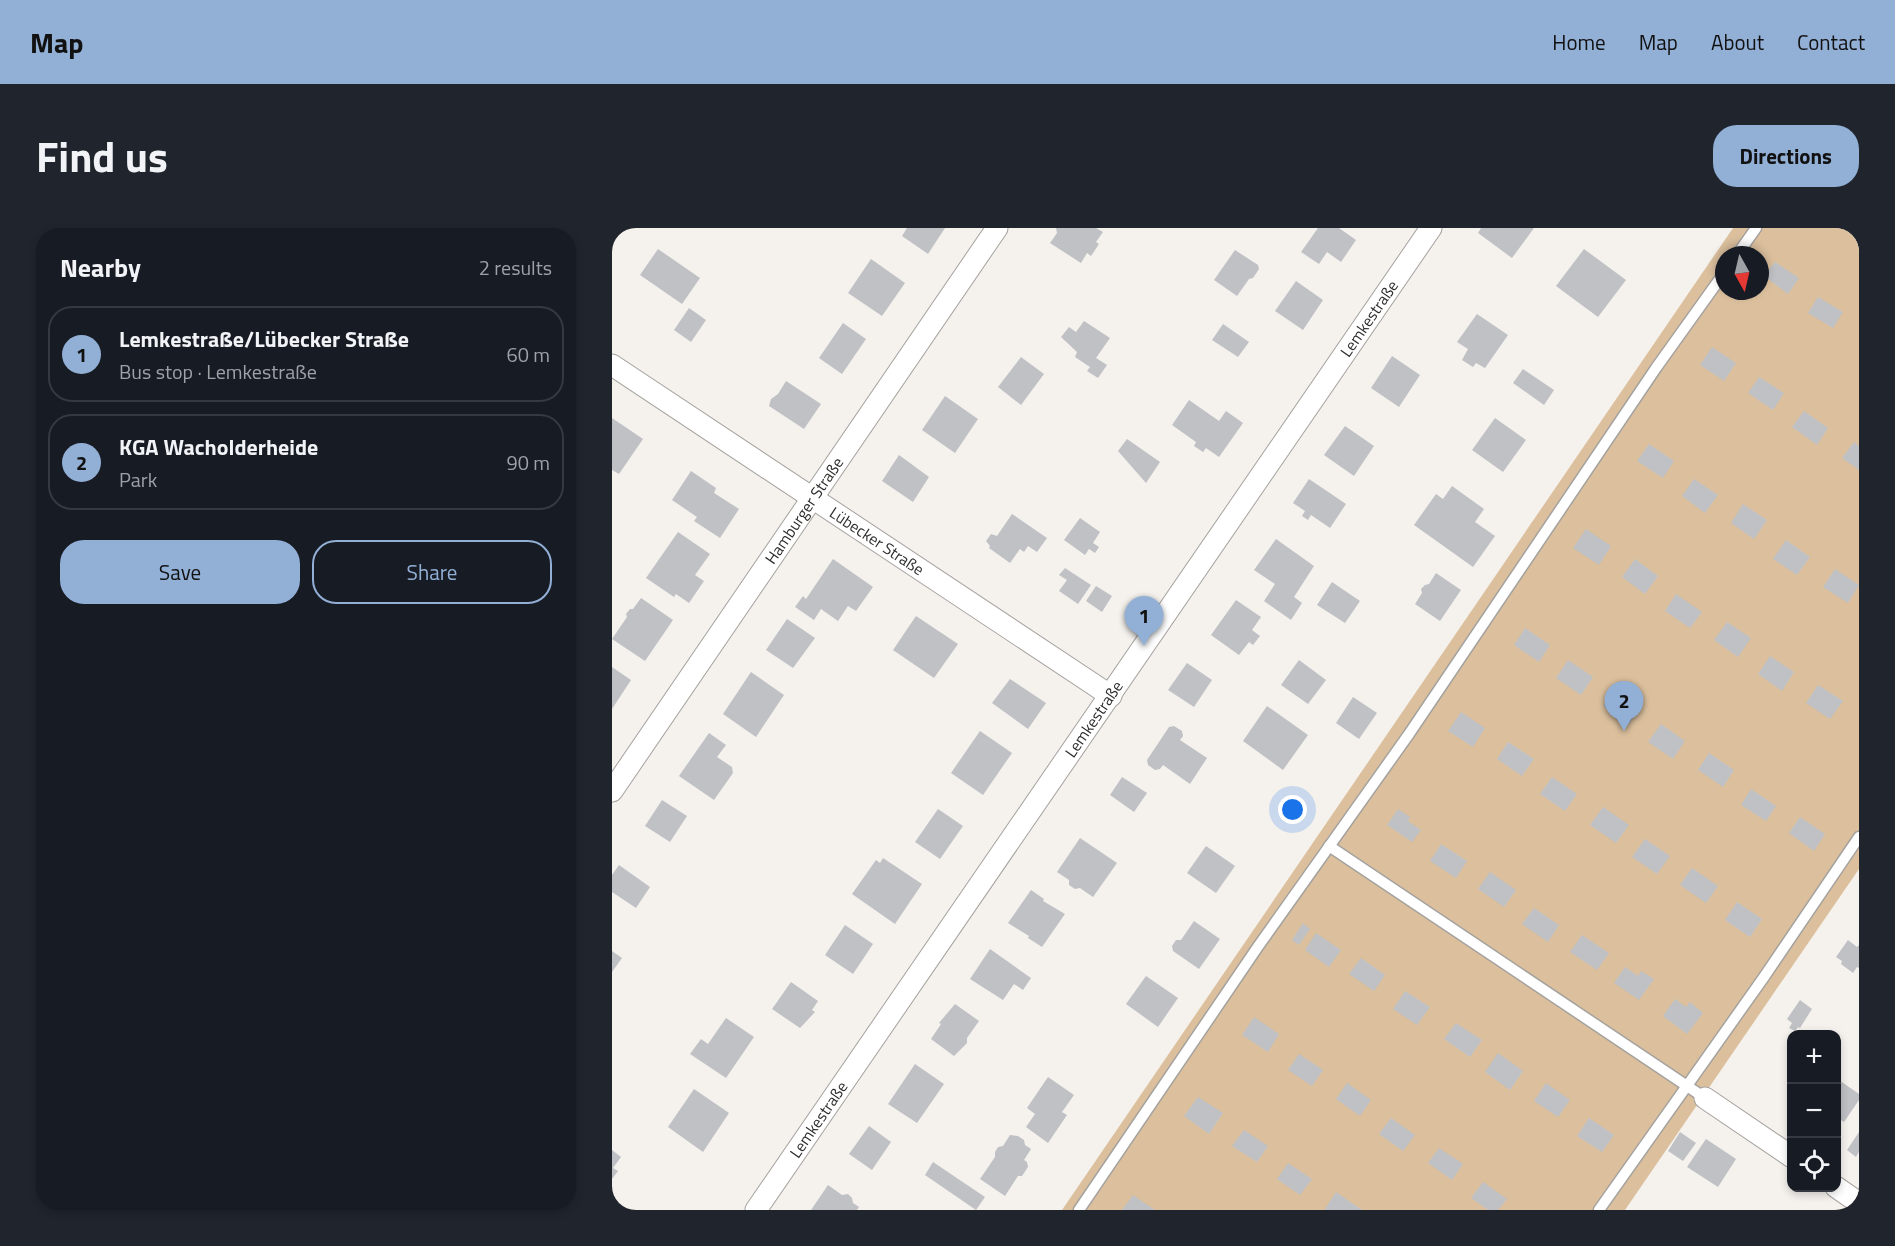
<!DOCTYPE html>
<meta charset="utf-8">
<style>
body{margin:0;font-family:"Titillium Web",sans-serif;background:#20242c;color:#f1f3f6}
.controls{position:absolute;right:18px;bottom:18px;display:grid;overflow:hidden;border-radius:12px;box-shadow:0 3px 9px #0003}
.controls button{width:54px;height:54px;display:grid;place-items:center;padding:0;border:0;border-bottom:2px solid #363941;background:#171b24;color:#f1f3f6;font:30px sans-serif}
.compass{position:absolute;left:1103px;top:18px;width:54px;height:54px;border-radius:50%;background:#171b24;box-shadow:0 3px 9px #0003;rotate:172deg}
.you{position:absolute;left:681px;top:582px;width:21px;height:21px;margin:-15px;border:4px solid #fff;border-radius:50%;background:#1a73e8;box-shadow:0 0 0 9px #1a73e833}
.badge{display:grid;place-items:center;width:39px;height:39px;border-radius:50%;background:#92afd6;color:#111;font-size:20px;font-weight:700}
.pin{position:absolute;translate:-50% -50px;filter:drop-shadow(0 2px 3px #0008)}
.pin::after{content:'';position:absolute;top:32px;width:21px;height:18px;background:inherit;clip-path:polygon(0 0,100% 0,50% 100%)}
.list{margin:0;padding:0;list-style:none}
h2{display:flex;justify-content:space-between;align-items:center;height:78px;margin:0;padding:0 24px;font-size:26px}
h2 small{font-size:20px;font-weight:400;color:#9ea1a6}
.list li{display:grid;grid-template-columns:39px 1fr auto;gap:18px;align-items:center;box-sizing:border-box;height:96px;margin:0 12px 12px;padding:0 12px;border:2px solid #363941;border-radius:24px}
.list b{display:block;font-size:22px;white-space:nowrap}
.list p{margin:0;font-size:20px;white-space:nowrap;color:#9ea1a6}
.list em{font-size:20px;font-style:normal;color:#9ea1a6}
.actions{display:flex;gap:12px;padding:18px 24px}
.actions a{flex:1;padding:14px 0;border:2px solid #92afd6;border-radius:24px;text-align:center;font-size:21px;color:#92afd6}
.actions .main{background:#92afd6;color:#111}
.icon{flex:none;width:33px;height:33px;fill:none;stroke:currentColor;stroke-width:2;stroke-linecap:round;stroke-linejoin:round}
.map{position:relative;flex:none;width:1247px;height:982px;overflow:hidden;border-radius:24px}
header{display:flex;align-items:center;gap:36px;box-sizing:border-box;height:84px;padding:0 30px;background:#92afd6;color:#111}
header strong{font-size:28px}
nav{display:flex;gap:33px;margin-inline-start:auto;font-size:21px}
.intro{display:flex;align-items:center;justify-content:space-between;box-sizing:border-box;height:144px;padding:0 36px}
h1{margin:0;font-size:42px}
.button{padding:15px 27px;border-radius:24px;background:#92afd6;color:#111;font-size:21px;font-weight:700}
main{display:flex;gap:36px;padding:0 36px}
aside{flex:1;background:#171b24;border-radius:24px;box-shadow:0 3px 9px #0003}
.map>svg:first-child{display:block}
.green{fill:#dcc09e;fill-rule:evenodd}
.building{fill:#bfc1c5}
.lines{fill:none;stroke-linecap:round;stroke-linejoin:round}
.service-casing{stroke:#a5a29e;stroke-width:13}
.minor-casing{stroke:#a5a29e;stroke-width:23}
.service{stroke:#fff;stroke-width:10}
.minor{stroke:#fff;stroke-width:21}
.labels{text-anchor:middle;stroke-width:5;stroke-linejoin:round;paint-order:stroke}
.street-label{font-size:16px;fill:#2f2d2c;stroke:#fff}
</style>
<header>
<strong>Map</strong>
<nav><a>Home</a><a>Map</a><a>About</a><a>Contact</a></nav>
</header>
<div class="intro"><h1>Find us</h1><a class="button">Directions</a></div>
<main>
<aside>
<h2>Nearby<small>2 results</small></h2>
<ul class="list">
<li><span class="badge">1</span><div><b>Lemkestraße/Lübecker Straße</b><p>Bus stop · Lemkestraße</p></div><em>60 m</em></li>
<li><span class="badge">2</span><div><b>KGA Wacholderheide</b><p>Park</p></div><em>90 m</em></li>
</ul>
<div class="actions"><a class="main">Save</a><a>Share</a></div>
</aside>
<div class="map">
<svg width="1247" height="982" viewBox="0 0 1247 982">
<rect width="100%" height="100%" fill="#f5f2ee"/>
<path class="green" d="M1121,0h126v641l-234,341h-563zM1112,27h36v36h-36z"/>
<g class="building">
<polygon points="295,0 333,0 316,26 290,8"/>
<polygon points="444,0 484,0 491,4 484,14 487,16 479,28 475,25 469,35 438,15 445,5"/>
<polygon points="706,0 727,0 744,12 729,34 715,24 707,36 689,24"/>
<polygon points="869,0 922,0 900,30 866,5"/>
<polygon points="46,21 88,50 70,76 28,47"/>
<polygon points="972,21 1014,52 986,89 944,58"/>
<polygon points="623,22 646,37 647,41 641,50 637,51 625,68 602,52"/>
<polygon points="259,31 293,55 270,88 236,65"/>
<polygon points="1163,34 1187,50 1176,66 1152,48"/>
<polygon points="684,53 711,72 691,102 663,83"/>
<polygon points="1206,69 1231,84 1221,100 1196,85"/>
<polygon points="77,80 94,92 79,114 62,102"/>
<polygon points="865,86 896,107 873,140 864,135 861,139 850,132 856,121 845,114"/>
<polygon points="472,93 498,110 484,130 495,137 486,150 475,143 478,139 463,129 465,124 449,109 457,99 464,104"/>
<polygon points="231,95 254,111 230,146 207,130"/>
<polygon points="611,96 637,114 626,129 600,112"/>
<polygon points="1100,119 1124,135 1112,153 1088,137"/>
<polygon points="780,128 808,147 787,179 759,160"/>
<polygon points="409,129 432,146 409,177 386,159"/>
<polygon points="911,141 942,162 932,177 901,155"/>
<polygon points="1147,149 1172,165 1161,182 1136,165"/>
<polygon points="174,153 209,176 192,201 157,178 159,171 166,166"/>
<polygon points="333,168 366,191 343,225 310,202"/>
<polygon points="577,172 607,193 614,183 631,195 607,229 594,220 591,224 582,218 584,214 560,197"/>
<polygon points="1192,183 1216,200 1205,217 1180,199"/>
<polygon points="0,190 31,211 7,246 0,242"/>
<polygon points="883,190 914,212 891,244 860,222"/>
<polygon points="733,198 762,218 742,248 712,227"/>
<polygon points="515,211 548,234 534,255 506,223"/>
<polygon points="1242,214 1247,218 1247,242 1230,230"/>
<polygon points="1037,216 1062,233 1051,250 1025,233"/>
<polygon points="287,227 317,249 301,274 270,253"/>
<polygon points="79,243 104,260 102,265 127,281 108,310 82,293 85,289 60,272"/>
<polygon points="697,251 734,276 718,300 699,287 696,292 690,288 693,283 681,275"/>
<polygon points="1082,251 1106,267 1093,285 1070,268"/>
<polygon points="840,258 872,281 863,294 883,308 861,339 802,297 824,266 831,271"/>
<polygon points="1131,276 1155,292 1142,311 1119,295"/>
<polygon points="400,286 435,310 425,324 416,318 412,324 408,321 398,335 377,320 378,318 374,313 379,306 385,308"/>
<polygon points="468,290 488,304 481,315 487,319 483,325 477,321 473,327 452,312"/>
<polygon points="974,301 999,318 987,337 961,320"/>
<polygon points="66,304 98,326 83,347 92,353 77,375 64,366 62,369 34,350"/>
<polygon points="664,311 702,338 682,369 690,375 679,392 652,373 663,356 642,342"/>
<polygon points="1174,312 1198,329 1185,347 1161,331"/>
<polygon points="221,331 261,359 244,383 236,378 226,393 209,381 202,392 183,379 191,368 194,371"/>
<polygon points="1023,331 1046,348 1033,366 1010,349"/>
<polygon points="453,340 479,357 466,376 447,363 455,352 447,347"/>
<polygon points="1223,341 1247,357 1236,375 1211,359"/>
<polygon points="824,345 849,362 828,393 803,376 810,365 809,361 813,357 817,356"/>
<polygon points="720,354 748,373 733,395 705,377"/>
<polygon points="484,358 500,368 490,384 474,373"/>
<polygon points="1064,366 1090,384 1078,400 1053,383"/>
<polygon points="29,370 61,392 33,433 0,411 15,389 14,386 18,381 21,381"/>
<polygon points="624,372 649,389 640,402 648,408 641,417 637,414 627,427 599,407"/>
<polygon points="304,388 346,416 322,450 281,422"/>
<polygon points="175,391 203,410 181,440 154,422"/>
<polygon points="1115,394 1139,410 1126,429 1102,412"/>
<polygon points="913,400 938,417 927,434 902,417"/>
<polygon points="1158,428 1182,444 1170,463 1146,446"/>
<polygon points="687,432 714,452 696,476 669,457"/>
<polygon points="956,432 981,449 969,467 944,450"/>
<polygon points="575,435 600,452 582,479 556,462"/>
<polygon points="0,439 19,452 0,481"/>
<polygon points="139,444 172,467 144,509 111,486"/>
<polygon points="398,451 434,475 416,501 380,475"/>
<polygon points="1206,457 1231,473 1218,491 1194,475"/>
<polygon points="1004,460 1029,478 1017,496 991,478"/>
<polygon points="741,469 765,485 747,511 724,495"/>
<polygon points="655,478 696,507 671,542 631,513"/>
<polygon points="849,484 873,500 861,519 836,503"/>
<polygon points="1049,496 1073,513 1061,531 1036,514"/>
<polygon points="562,498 570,503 571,508 568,512 595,530 578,556 551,537 548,541 543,542 536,537 535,532 557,499"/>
<polygon points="368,503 400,525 371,567 339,545"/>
<polygon points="97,505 114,517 105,529 120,539 121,545 102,572 67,548"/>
<polygon points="896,514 922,531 910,548 885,531"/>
<polygon points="1097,525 1122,542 1111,559 1086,542"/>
<polygon points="510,549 535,565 522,584 498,567"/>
<polygon points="940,549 965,566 953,583 928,566"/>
<polygon points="1139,561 1164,578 1154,593 1129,577"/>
<polygon points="50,572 75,588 58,614 33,598"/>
<polygon points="991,579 1017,597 1004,615 978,597"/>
<polygon points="326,581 351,598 328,631 303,614"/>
<polygon points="786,581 798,589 796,593 809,602 800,614 775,597"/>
<polygon points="1188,589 1213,606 1202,623 1177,605"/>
<polygon points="468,610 505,635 481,669 468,660 463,661 457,657 457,652 445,644"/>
<polygon points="1033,611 1058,628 1045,646 1020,629"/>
<polygon points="829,616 855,633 844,650 818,633"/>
<polygon points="594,618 623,638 604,665 575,645"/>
<polygon points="271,630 310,656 283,696 240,666 264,632 268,635"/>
<polygon points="7,637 38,659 24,680 0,664 0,647"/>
<polygon points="1080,640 1106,658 1094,675 1068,657"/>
<polygon points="878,644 904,662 892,679 866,661"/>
<polygon points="419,662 432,671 431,673 453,686 430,719 416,710 417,708 396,695"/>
<polygon points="1125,674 1150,691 1138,709 1113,692"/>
<polygon points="922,680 947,697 936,714 910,696"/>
<polygon points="582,693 608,711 587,741 561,723 560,718 564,712 569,712"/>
<polygon points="691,695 698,701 687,717 680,712"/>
<polygon points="233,697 261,716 241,746 213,727"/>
<polygon points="704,705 729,722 717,739 693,722"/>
<polygon points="970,707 997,725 985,742 958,724"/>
<polygon points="1236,712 1245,719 1247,717 1247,740 1245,739 1241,745 1229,736 1230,733 1224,729"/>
<polygon points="378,721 419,750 411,762 402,756 391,772 358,751"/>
<polygon points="0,723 10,730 0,744"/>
<polygon points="749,730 773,747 762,763 737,746"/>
<polygon points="1013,739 1026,748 1029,743 1042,751 1027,772 1002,755"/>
<polygon points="534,748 566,770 546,799 514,776"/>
<polygon points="179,754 206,773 200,782 203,784 188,800 160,781"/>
<polygon points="793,763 818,779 805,797 781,781"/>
<polygon points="1063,771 1074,779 1078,774 1091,785 1075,806 1051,788"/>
<polygon points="1188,772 1200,781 1188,800 1186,799 1183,803 1177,800 1180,795 1175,791"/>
<polygon points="343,776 367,793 355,810 355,815 342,828 319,811 329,796 327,795"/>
<polygon points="642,789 667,806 656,824 630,807"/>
<polygon points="114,790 142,809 114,850 78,826 89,811 96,816"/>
<polygon points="844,795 870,812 858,829 832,811"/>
<polygon points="886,825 911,843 898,862 873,844"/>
<polygon points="687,826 711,842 700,858 676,842"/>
<polygon points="303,836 332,856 305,895 276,876"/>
<polygon points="436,849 462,867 450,884 455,887 436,915 414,899 423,886 415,880"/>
<polygon points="1227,852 1247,866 1247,872 1232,894 1227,891 1224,895 1224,856"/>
<polygon points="735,855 759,872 748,888 724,871"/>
<polygon points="934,855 958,872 946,889 922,873"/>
<polygon points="82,861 117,885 91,924 56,899"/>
<polygon points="586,869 611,885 597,906 572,888"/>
<polygon points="779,890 803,907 791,923 767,906"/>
<polygon points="977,890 1002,907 990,924 965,908"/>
<polygon points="257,898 279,914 260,942 237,926"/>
<polygon points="632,902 656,918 645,934 620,918"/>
<polygon points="1068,904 1084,915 1071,933 1056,923"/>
<polygon points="1247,904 1247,924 1244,929 1235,922"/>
<polygon points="398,907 406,908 412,912 413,917 419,921 412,932 415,934 416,939 410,948 406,948 393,968 368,951 383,929 383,924 386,919 391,918"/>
<polygon points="1094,911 1124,931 1106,959 1075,939"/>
<polygon points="827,920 851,936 840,952 816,935"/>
<polygon points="0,922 9,929 1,940 6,943 0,951"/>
<polygon points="321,934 373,969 364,982 313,947"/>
<polygon points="676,935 700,951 688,967 665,951"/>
<polygon points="871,954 895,971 886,982 876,982 859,970"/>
<polygon points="216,957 230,967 236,966 240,970 241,975 247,979 245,982 199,982"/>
<polygon points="724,964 750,982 714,982 713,981"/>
<polygon points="521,967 543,982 510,982"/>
</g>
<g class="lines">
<defs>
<g id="service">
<polyline points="1125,27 1144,0"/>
<polyline points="717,618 1093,870"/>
<polyline points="467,982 645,720 797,506 1044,140 1112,45"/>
<polyline points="987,982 1152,749 1247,609"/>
</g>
<g id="minor">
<path id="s1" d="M0,137l499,331"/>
<path id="s2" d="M0,563l385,-563"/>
<polyline points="1093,870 1180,929"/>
<polyline points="1224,959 1247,975"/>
<path id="s3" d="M144,982l675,-982"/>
</g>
</defs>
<use href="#service" class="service-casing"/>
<use href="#minor" class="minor-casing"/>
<use href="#service" class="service"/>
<use href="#minor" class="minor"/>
</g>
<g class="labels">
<g class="street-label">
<text dy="6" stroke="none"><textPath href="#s3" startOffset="1082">Lemkestraße</textPath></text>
<text dy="6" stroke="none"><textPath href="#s2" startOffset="340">Hamburger Straße</textPath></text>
<text dy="6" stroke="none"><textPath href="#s1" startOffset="318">Lübecker Straße</textPath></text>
<text dy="6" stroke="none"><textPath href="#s3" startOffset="596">Lemkestraße</textPath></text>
<text dy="6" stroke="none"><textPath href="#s3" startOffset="110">Lemkestraße</textPath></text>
</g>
</g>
</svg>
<div class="controls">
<button>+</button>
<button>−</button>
<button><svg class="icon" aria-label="locate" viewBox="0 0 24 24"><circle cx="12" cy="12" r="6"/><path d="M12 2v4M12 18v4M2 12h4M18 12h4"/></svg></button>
</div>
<svg class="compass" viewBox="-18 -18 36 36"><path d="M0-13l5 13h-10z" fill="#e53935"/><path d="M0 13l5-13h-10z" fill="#9ea1a6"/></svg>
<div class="you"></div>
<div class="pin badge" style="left:532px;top:418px">1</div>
<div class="pin badge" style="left:1012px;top:503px">2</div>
</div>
</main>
